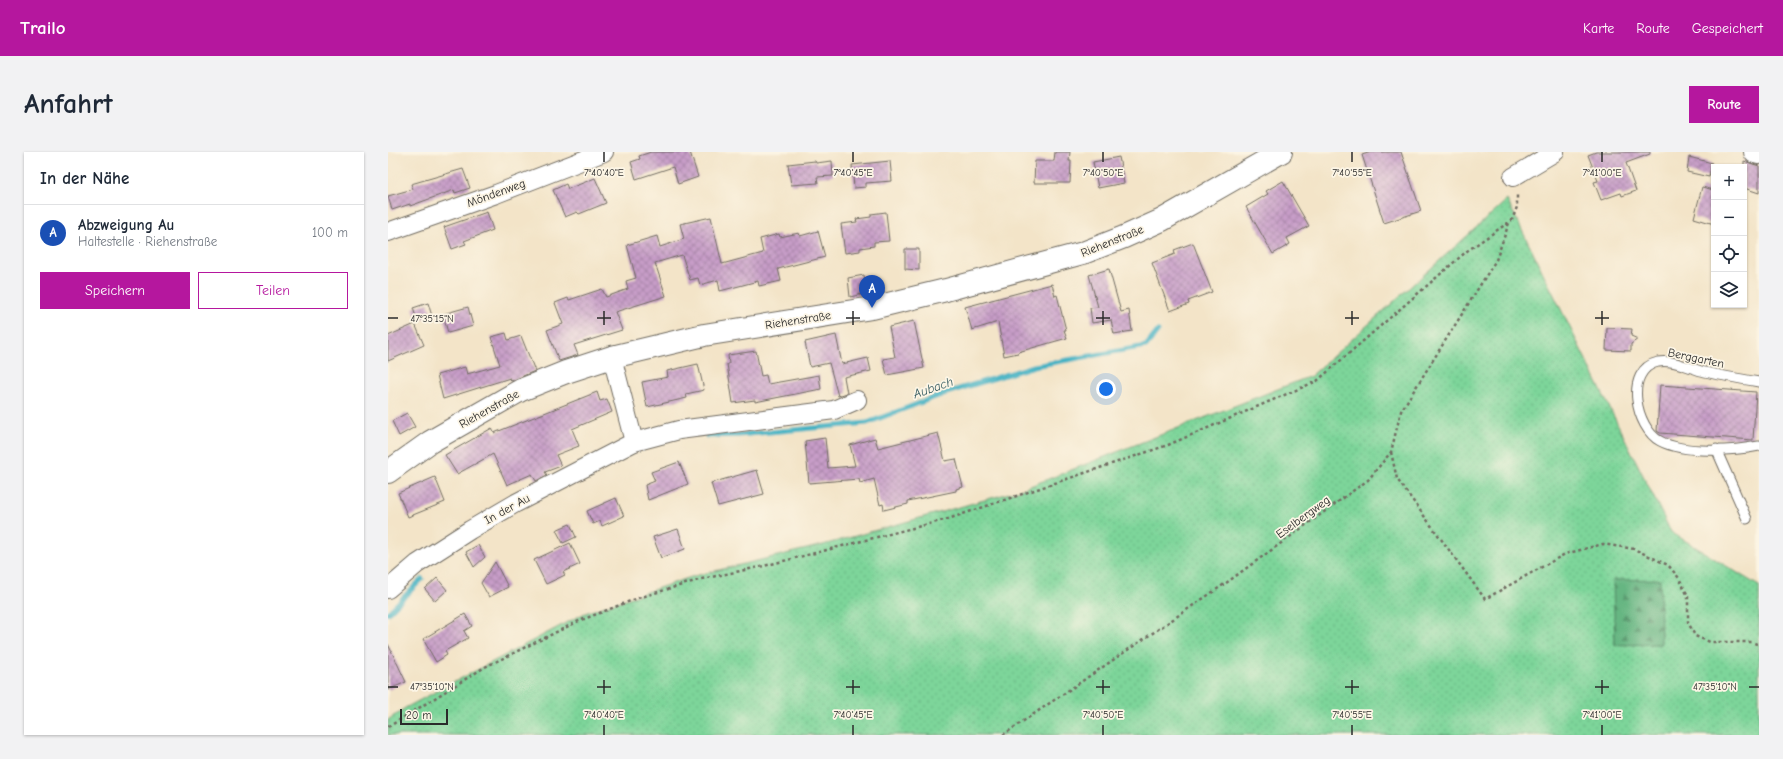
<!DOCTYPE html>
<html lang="de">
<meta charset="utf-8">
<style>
body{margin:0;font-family:"Comic Neue",sans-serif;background:#f2f2f3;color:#1f2937}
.controls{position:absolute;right:12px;top:12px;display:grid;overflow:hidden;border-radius:0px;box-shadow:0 1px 3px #0004}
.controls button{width:36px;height:36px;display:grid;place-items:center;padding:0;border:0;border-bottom:1px solid #e0e1e3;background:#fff;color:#1f2937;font:20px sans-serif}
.scale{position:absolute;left:12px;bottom:10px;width:48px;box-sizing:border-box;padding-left:4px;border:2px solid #2b2b2b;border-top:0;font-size:11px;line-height:14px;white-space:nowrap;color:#2b2b2b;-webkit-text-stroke:3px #fcf5e5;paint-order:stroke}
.you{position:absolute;left:718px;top:237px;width:14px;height:14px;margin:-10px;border:3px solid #fff;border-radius:50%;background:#1a73e8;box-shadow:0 0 0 6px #1a73e833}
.badge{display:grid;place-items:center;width:26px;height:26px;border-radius:50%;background:#b5179e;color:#fff;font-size:13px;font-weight:700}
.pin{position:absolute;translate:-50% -33px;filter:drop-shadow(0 1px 2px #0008)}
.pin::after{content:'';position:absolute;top:21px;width:14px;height:12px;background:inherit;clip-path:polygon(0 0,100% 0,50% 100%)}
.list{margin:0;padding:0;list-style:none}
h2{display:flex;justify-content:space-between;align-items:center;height:52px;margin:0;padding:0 16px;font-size:17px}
h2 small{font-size:13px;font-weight:400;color:#747a83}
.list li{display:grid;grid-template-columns:26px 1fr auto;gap:12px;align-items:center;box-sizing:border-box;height:56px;padding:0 16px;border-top:1px solid #e0e1e3}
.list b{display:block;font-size:15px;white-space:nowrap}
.list p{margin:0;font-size:13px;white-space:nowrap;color:#747a83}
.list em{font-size:13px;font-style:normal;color:#747a83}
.actions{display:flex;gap:8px;padding:12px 16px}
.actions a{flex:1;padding:9px 0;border:1px solid #b5179e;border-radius:0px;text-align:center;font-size:14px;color:#b5179e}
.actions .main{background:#b5179e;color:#fff}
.icon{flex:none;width:22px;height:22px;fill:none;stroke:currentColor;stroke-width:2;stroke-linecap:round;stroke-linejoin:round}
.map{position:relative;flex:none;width:1371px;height:583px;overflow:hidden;border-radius:0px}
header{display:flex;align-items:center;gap:24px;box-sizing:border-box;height:56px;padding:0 20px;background:#b5179e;color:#fff}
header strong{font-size:19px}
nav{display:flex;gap:22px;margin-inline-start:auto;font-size:14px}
.intro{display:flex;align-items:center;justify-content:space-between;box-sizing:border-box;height:96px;padding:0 24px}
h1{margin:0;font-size:28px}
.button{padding:10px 18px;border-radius:0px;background:#b5179e;color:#fff;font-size:14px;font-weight:700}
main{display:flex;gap:24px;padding:0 24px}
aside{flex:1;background:#fff;border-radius:0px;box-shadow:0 1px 3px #0004}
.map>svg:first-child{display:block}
.grass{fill:url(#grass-dots);stroke:#548062}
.forest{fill:url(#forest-firs);stroke:#487056}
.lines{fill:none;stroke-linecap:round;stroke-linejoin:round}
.stream{stroke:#47b3c4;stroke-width:5}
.building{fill:url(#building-cross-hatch)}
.service-casing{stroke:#716c62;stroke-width:11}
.minor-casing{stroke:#716c62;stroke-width:20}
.tertiary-casing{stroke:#716c62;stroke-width:24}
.path{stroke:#716c62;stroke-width:2.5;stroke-dasharray:3 3;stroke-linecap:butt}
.service{stroke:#fff;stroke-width:9}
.minor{stroke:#fff;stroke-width:18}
.tertiary{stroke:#fff;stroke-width:22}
.ticks{fill:none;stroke:#2b2b2b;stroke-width:1.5}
.labels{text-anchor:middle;stroke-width:3.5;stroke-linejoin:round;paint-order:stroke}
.street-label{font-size:12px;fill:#2b2b2b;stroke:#fcf5e5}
.water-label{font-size:13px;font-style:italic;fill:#355b61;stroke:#fcf5e5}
.ticks-label{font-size:10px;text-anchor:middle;fill:#2b2b2b;stroke:#fcf5e5;stroke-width:3.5;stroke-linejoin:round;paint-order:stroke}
</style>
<header>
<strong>Trailo</strong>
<nav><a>Karte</a><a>Route</a><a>Gespeichert</a></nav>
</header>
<div class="intro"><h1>Anfahrt</h1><a class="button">Route</a></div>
<main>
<aside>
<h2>In der Nähe<small></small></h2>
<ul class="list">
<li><span class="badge" style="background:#1a4fb4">A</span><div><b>Abzweigung Au</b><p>Haltestelle · Riehenstraße</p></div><em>100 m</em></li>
</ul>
<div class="actions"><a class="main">Speichern</a><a>Teilen</a></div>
</aside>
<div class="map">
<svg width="1371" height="583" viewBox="0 0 1371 583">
<defs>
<pattern id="grass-dots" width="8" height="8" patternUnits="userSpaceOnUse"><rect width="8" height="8" fill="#7dd59a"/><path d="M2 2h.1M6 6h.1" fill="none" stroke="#6cb785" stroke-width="1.8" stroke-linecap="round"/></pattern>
<pattern id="forest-firs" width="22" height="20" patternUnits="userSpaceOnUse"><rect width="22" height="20" fill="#66b682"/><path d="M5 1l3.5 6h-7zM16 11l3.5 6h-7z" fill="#54946b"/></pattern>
<pattern id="building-cross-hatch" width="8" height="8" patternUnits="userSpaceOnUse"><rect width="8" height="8" fill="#c79dc8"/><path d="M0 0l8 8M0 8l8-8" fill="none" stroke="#a280a3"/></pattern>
</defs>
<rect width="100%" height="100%" fill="#fcf5e5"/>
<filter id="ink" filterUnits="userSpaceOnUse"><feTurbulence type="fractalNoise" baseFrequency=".025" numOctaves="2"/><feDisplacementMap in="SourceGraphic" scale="8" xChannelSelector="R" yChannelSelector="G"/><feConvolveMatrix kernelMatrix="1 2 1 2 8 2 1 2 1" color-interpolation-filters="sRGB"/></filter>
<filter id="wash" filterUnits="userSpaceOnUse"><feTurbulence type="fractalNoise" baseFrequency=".012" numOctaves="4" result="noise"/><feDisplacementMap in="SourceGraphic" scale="16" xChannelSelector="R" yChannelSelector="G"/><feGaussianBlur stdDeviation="0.9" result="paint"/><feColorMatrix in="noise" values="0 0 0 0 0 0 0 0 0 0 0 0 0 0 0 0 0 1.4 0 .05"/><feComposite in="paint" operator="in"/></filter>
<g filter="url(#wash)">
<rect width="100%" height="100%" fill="#f3e4c8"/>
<polygon class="grass" points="1119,48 1283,380 1371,434 1371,583 0,583 0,568 17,556 197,461 306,424 435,393 632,338 923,224"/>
<polygon class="forest" points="1272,427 1273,492 1227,493 1225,428"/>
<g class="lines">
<g class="stream">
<polyline points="319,284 350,283 479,271 558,241 646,214 758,194 770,179"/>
<polyline points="0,461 34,427"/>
</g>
</g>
<g id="blocks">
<g class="building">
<polygon points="263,0 302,0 310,25 290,32 285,15 248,27 243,10 252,7 251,4"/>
<polygon points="667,0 682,0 681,9 683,9 682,31 646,31 647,9 666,9"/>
<polygon points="983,0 1013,0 1033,59 996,71 974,3"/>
<polygon points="1208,0 1262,0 1262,2 1238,11 1248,39 1234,44 1233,41 1213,48 1206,30 1210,29 1200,3"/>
<polygon points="731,5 736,31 710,36 705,10"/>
<polygon points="1301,5 1324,11 1321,25 1299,20"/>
<polygon points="427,9 428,11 444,9 445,24 429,25 430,31 403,33 400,12"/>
<polygon points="502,9 504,29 478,31 478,35 466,36 464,13"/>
<polygon points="1356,9 1371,14 1371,41 1356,36"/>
<polygon points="75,17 82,36 67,41 66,38 22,54 22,52 4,58 0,44 25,37 23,32"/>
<polygon points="207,26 218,51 191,62 189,60 177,65 165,38 178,32 180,37"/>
<polygon points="895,29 921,74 899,86 902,92 885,102 858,55 880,42 878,39"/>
<polygon points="1314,35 1326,38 1326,72 1306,66"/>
<polygon points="99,60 105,78 76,89 78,92 64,97 56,75"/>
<polygon points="498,60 501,89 486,90 486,94 472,96 472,99 457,101 453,72 469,70 468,67 483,65 483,62"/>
<polygon points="323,65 334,112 375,101 372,87 391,82 392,85 411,81 412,84 430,79 437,105 390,117 393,129 371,134 370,129 332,139 330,128 312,133 310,126 302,128 294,103 267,111 278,144 227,160 234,178 186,193 190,203 171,209 159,178 175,172 167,151 180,146 181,148 214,137 218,145 240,137 238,129 248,126 239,93 269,84 272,95 296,87 292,72"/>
<polygon points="805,91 824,140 800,149 801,152 782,159 764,111 787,102 786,98"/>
<polygon points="517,97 531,97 531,118 517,117"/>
<polygon points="721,117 733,160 741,158 744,179 726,182 723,168 704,171 702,156 710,155 701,123"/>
<polygon points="476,123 479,141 462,145 460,126"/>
<polygon points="664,132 667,144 669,143 678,178 676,178 679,186 630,200 630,201 616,204 610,170 584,178 577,155"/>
<polygon points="40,151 44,164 29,168 25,156"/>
<polygon points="80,155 85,174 60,181 55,162"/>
<polygon points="526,169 536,216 499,223 495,207 507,205 501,175"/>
<polygon points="27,172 36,193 0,209 0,184"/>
<polygon points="1219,176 1244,177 1243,184 1250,187 1243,192 1243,199 1218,198"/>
<polygon points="118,181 120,188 133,184 147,219 123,229 122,226 55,247 49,223 77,215 79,222 112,213 103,185"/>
<polygon points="448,183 454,212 480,206 483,219 456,225 459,241 450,244 441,211 422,215 417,190"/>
<polygon points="368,199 373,224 378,223 380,232 431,223 433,237 367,250 367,248 345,251 339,212 341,212 340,203"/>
<polygon points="310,212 316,238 298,242 299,246 259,255 254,230 280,225 279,219"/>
<polygon points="1272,233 1368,240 1365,288 1272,281 1269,279"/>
<polygon points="209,240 212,249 219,247 224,260 184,277 191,294 168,303 173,314 157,320 159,323 148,329 144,322 119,333 105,302 69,322 57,303 104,276 106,281"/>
<polygon points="19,261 27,275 11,284 4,269"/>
<polygon points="550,281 557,309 568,307 575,335 568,337 568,339 520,349 520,352 496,358 495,352 492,353 486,327 472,331 471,327 421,331 417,289 437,286 440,316 467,314 462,293 487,286 490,296"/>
<polygon points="291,310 300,332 260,348 257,333 267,329 263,320"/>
<polygon points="369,318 376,342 330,354 323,331"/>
<polygon points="47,325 57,350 20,365 10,341"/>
<polygon points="228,346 236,364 214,374 212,369 205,372 199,359"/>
<polygon points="182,372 188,385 175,391 168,378"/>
<polygon points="290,377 297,397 273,406 265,385"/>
<polygon points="182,391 192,412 175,420 177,423 158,432 146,408"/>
<polygon points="90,393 97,405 86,415 78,400"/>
<polygon points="107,410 120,435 101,445 93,431"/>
<polygon points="49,426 59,438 47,449 37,437"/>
<polygon points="77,462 84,474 76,479 80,486 57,499 59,503 48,510 35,487"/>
<polygon points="0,492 18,530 0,538"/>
</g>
</g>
</g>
<g filter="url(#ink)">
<use href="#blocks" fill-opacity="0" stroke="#716c62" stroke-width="1"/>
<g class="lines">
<defs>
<g id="service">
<path d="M1371,230c-18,-3 -36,-6 -54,-10 -14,-3 -32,-13 -47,-10 -35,8 -22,66 2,79 24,13 73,10 99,5"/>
<polyline points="1328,297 1359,367"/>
</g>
<g id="minor">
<polyline points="1125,25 1167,0"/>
<polyline points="0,80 108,42 216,0"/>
<polyline points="224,205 246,290"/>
<polyline points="0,437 29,412 82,378 128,351 246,290 291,278 446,258 469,248"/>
</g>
<g id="tertiary">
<polyline points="1367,0 1371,1"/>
<polyline points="0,320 42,290 133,238 178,220 224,205 316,183 484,156 558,138 695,101 736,85 774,68 893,0"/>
</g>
</defs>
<use href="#service" class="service-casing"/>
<use href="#minor" class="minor-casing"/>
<use href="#tertiary" class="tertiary-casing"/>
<g class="path">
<polyline points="1003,300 1009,327 1097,447 1177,402 1215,392 1246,397 1280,413 1291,426 1300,444 1300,470 1307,484 1322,490 1364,490 1371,493"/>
<polyline points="0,575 97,515 191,469 250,446 314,427 376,414 560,367 780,293 929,229 1079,99 1124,68 1129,55 1129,41"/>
<polyline points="615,583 838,431 980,328 1003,300 1013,259 1108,108 1121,71"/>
</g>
<use href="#service" class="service"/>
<use href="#minor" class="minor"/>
<use href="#tertiary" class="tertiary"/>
</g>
</g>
<path class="ticks" d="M216,0v10M465,0v10M715,0v10M964,0v10M1214,0v10M216,159v14M465,159v14M715,159v14M964,159v14M1214,159v14M0,166h10M209,166h14M458,166h14M708,166h14M957,166h14M1207,166h14M216,528v14M465,528v14M715,528v14M964,528v14M1214,528v14M0,535h10M209,535h14M458,535h14M708,535h14M957,535h14M1207,535h14M1361,535h10M216,573v10M465,573v10M715,573v10M964,573v10M1214,573v10"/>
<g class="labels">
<g class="street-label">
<text transform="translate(108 41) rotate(-20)" y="4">Möndenweg</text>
<text transform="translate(724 89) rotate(-22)" y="4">Riehenstraße</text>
<text transform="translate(410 168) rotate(-9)" y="4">Riehenstraße</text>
<text transform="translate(1308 206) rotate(12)" y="4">Berggarten</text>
<text transform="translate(101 257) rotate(-29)" y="4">Riehenstraße</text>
<text transform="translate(119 357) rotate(-29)" y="4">In der Au</text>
<text transform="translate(915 365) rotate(-36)" y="4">Eselbergweg</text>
</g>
<g class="water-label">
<text transform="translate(545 235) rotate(-19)" y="5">Aubach</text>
</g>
</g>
<g class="ticks-label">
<text x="216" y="24">7°40'40"E</text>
<text x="465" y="24">7°40'45"E</text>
<text x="715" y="24">7°40'50"E</text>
<text x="964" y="24">7°40'55"E</text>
<text x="1214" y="24">7°41'00"E</text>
<text x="44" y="170">47°35'15"N</text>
<text x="44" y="538">47°35'10"N</text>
<text x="1327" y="538">47°35'10"N</text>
<text x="216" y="566">7°40'40"E</text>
<text x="465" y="566">7°40'45"E</text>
<text x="715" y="566">7°40'50"E</text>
<text x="964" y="566">7°40'55"E</text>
<text x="1214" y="566">7°41'00"E</text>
</g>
</svg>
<div class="controls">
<button>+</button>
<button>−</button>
<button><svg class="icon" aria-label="locate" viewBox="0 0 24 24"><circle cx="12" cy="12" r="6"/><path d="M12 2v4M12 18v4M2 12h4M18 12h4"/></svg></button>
<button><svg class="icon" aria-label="layers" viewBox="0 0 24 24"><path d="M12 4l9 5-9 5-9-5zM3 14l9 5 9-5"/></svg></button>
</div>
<div class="scale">20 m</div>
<div class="you"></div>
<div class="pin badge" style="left:484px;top:156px;background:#1a4fb4">A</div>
</div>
</main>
